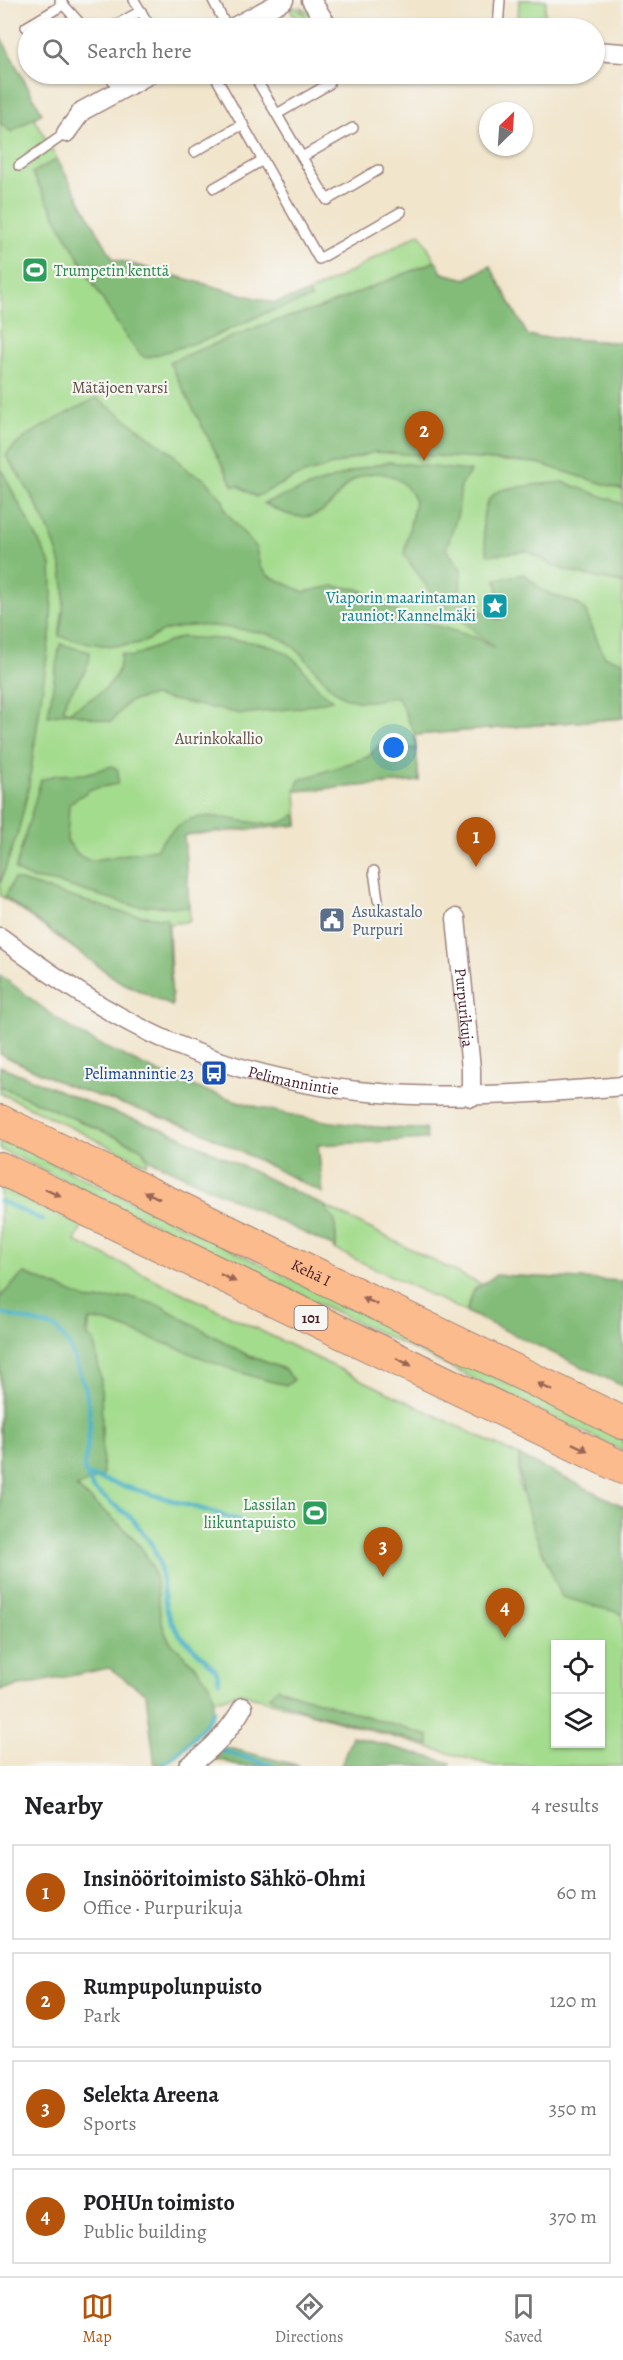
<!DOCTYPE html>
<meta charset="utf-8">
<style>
body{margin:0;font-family:Alegreya,serif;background:#f6f6f6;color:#202124}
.controls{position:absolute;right:18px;bottom:18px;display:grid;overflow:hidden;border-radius:0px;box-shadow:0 2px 4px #0004}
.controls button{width:54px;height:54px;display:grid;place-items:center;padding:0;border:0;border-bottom:2px solid #e0e0e0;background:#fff;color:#202124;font:30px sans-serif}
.compass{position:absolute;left:479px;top:102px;width:54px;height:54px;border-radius:50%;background:#fff;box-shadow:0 2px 4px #0004;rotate:25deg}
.you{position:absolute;left:394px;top:748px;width:21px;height:21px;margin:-15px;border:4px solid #fff;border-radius:50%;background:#1a73e8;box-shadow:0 0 0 9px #1a73e833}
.badge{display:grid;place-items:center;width:39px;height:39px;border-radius:50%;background:#b45309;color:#fff;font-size:20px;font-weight:700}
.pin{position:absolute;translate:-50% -50px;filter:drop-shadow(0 2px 3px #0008)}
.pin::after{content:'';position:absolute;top:32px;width:21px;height:18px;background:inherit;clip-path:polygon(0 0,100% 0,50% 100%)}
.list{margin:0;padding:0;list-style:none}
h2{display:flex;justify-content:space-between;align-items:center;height:78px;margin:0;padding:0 24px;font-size:26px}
h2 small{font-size:20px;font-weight:400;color:#757577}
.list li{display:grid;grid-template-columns:39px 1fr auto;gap:18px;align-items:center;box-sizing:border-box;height:96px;margin:0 12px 12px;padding:0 12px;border:2px solid #e0e0e0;border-radius:0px}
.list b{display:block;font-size:22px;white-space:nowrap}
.list p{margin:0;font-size:20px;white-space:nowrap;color:#757577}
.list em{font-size:20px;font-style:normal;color:#757577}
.icon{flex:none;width:33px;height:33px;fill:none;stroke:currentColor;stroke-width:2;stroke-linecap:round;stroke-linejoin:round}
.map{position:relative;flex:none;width:623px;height:1766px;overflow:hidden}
.search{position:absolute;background:#fff;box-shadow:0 2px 4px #0004;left:18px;right:18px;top:18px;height:66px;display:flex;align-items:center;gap:15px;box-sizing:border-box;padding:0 21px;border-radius:33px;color:#757577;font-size:22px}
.sheet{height:510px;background:#fff}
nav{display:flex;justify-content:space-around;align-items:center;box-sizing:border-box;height:84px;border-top:2px solid #e0e0e0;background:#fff;font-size:16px;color:#757577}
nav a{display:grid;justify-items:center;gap:3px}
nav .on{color:#b45309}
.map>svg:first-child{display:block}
.green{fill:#a4dc8e;stroke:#777e5c;stroke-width:1.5;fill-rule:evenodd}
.forest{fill:#83bc79;stroke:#666e52;stroke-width:1.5}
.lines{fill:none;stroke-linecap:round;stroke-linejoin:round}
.stream{stroke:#46b1c4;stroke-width:4.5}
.lane-casing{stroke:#9e827c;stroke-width:12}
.street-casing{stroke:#9e827c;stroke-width:21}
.highway-casing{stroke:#9e827c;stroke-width:34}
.lane{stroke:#fff;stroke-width:9}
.street{stroke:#fff;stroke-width:18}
.highway{stroke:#fbbb8c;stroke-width:32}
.oneway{fill:#9a6557}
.labels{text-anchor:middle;stroke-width:4.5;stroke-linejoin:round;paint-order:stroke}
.shield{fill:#f6f6f2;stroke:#7e6067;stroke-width:1.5}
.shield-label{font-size:15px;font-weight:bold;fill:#4a1f2b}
.leisure-label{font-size:16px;fill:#27864d;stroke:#f6f6f2;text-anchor:start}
.park-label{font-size:16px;fill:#604e44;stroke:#f6f6f2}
.culture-label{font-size:16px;fill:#0d838f;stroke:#f6f6f2;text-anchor:end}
.service-label{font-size:16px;fill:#4e5e75;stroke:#f6f6f2;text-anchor:start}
.street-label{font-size:16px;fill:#4a1f2b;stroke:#f6f6f2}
.transit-label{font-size:16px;fill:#164399;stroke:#f6f6f2;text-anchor:end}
</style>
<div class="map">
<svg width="623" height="1766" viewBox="0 0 623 1766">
<rect width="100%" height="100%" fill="#f6f6f2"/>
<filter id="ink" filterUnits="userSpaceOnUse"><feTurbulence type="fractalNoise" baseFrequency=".0167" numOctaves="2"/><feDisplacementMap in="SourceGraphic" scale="12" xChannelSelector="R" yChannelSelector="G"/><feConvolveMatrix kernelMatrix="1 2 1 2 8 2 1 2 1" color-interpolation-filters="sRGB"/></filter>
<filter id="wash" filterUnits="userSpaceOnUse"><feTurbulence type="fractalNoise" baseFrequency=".008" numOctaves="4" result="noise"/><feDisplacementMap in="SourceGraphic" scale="24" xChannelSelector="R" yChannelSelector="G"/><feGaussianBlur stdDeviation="1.35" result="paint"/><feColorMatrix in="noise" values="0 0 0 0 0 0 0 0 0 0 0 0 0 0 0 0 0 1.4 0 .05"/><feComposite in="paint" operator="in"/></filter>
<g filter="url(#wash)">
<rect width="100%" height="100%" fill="#f1e5cc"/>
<g class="green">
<polygon points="519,0 546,0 544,22 518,21"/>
<polygon points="299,6 309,11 319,28 302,28 290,9 295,7 306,16"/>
<polygon points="0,36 42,113 34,118 113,259 274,303 308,293 342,276 420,233 442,273 466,279 490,266 528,336 623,343 623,718 415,735 419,781 296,791 298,825 184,835 190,921 169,924 172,1006 119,981 0,895"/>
<polygon points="0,1086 141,1148 148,1159 146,1164 0,1093"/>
<polygon points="0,1138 623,1439 623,1451 0,1149"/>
<path d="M0,1187l82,39 -7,15 444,215v28l43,112 61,18v152h-129l-254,-73c-11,1 -16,7 -27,6 -4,-30 -33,-37 -45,-61 -12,-21 -8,-45 -15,-67 -10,-33 -53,-62 -77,-84l15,-186 -91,-4zM556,1644h44v100h-44z"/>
<path d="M323,1205l159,80 -8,5 -8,22 -132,-63 2,-1c1,-18 -2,-28 -13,-43z"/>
</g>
<g class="forest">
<polygon points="0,36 42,113 11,132 0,123"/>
<path d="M57,159l56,100 161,44 34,-10 4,5 -47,15 -52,24 -67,21c-22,-9 -97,-155 -114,-185z"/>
<polygon points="436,261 442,273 466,279 490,266 528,336 623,343 623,490 537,463 374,452 295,477 256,497 239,486 233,486 169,362 262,325 320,308"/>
<path d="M97,398l76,56 15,17 17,8 18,21 3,12 30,36 4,19 9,9 35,16 29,-6 26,3 47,28 72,21 16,9 -59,-49 -31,-44 11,-52c-11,-30 -44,-38 -68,-17 -10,10 -16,23 -30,29 -17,8 -38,-2 -53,-11l98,-35 27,-6 82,9 -10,13 -3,29 -12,36 15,20 -1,23 18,18 20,9 4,-3 -6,-37 28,-5 19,17 35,13 7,6 17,42 4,5 17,5v56l-208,17 -17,-38c-13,1 -29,6 -41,4 -36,-5 -48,-58 -89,-67 -19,-4 -58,-10 -77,-8 -8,1 -19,2 -27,5 -9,3 -15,10 -24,12 -28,7 -54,0 -81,-7 2,-13 5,-28 5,-41 2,-45 -33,-103 -58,-139 8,-18 71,-48 91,-58z"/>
<polygon points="0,467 51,565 52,591 51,628 28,791 19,829 0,884"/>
<path d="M563,482l60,22v79l-45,-9 -25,-8 -25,-15 -40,4c-5,-18 -11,-51 9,-63 10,-6 52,-8 66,-10z"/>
<path d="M181,637c33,3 88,-1 113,22 14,13 21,30 38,41l-34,8 -56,6 -90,-18 -24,6 -17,20 -43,-10 -20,4 12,-72 30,8c0,24 -22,35 -27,57l5,3c22,-12 54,-27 53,-58l10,3z"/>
<polygon points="380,744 416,749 419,781 295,791 299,780 368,757"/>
<path d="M112,766l6,4v14l-27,5 -22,15 -2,36c5,8 12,17 21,20 4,2 58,-10 68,-11 10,-13 22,-27 39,-31 29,-8 79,19 99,-3l3,2 1,8 -114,10 5,72 -54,-1 -81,-24 -22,-3 -17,-9 26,-90 15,-5 29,-1z"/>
<polygon points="14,879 123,913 167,919 172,1006 119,981 5,897"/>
<path d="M0,975c26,19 50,40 77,57 14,9 30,16 45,23 95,48 197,73 303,74l2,10 -109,6 5,48 -125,-63 -132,-45 -66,-31z"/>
<polygon points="0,1066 101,1108 171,1132 323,1205 335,1221 336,1248 148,1159 141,1148 0,1086"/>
<path d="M24,1273l67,28 39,-4 31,9 86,49 37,14 10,11 -7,5c-52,-10 -100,-35 -150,-52 -17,-6 -30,-13 -48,-13l-3,15 8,6 7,40 2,95 -27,11c25,24 65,48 77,83 7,22 4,46 14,67 4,8 13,14 19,20 36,35 37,50 2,87 -8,8 -21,22 -33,22l-9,-72 -37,-26 -109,22v-393z"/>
<polygon points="496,1275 623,1281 623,1386 466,1312 474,1290"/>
<path d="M519,1456l104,50v108l-61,-17c-20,-48 -42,-88 -43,-141z"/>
<polygon points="277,1688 429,1736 429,1745 306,1711 269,1697"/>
<polygon points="352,1736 451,1763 450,1766 341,1766"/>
<polygon points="225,1747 300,1766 241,1766 210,1757"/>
</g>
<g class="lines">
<g class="stream">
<polyline points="0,1201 43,1220"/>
<polyline points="0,1313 56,1328 69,1345 85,1387 89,1405 90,1427 84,1469 93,1489 132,1518 153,1546 159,1562 166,1608 172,1623 181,1636 216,1670 219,1681"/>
<polyline points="87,1475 265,1528"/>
<polyline points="222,1751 274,1766"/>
<path d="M161,1766c21,-15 40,-32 53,-56"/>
</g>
</g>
</g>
<g filter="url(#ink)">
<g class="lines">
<defs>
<g id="lane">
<polyline points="134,0 151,28"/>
<polyline points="213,0 227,28"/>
<polyline points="60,1 78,21"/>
<polyline points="26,27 63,5"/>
<polyline points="82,27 83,28"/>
<polyline points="110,28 141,11"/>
<polyline points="498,28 500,0"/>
<polyline points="109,74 119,91"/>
<polyline points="214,74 319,259 401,212"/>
<polyline points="253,74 327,200 378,170"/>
<polyline points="277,114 329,84"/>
<polyline points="194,152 243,124"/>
<polyline points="302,157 353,128"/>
<polyline points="19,166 66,133"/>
<polyline points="214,188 263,160"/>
<polyline points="374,871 378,900"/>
</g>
<g id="street">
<polyline points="311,0 329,28"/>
<polyline points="232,28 284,0"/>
<polyline points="594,51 623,53"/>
<polyline points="66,133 82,111 150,74"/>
<path id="s1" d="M456,918l15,151v28"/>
<path id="s2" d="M0,937c54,40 109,78 170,105 150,66 295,58 453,44"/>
<path d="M188,1766c24,-16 41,-34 55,-59"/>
</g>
<g id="highway">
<path id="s3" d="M0,1121l623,302"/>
<polyline points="0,1168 623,1468"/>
</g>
</defs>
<use href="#lane" class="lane-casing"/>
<use href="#street" class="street-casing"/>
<use href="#highway" class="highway-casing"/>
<use href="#lane" class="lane"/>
<use href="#street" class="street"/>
<use href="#highway" class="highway"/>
</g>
<defs><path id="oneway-solid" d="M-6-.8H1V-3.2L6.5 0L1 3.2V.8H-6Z" transform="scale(1.5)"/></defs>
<g class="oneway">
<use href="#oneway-solid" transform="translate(53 1193) rotate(26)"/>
<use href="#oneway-solid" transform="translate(152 1195) rotate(-154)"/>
<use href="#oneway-solid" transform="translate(228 1278) rotate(26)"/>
<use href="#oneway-solid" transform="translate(370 1301) rotate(-154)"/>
<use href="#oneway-solid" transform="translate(404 1362) rotate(26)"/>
<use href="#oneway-solid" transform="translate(545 1387) rotate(-154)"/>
<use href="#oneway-solid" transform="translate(580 1447) rotate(26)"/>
</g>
</g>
<defs>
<symbol id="stadium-square" viewBox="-11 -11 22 22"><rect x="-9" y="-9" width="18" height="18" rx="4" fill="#2e9e5b" stroke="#f6f6f2"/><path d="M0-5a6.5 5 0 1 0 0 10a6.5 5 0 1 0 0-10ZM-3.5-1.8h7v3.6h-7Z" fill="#fff"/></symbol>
<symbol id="sight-square" viewBox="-11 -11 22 22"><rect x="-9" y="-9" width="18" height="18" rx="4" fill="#0f9aa8" stroke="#f6f6f2"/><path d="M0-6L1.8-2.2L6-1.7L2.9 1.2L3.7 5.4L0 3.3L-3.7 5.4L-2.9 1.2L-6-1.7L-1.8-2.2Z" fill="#fff"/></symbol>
<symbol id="civic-square" viewBox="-11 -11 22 22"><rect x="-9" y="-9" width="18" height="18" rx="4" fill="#5c6f8a" stroke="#f6f6f2"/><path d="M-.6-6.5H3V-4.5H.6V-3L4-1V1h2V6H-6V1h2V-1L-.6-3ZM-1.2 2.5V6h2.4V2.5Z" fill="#fff"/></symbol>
<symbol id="bus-square" viewBox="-11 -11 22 22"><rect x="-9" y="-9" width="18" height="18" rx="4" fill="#1a4fb4" stroke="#f6f6f2"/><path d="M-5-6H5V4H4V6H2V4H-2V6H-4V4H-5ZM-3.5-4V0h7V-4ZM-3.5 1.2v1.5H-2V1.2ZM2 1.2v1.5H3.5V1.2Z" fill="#fff"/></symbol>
</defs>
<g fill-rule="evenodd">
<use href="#stadium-square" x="20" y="255" width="30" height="30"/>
<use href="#sight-square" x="480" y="591" width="30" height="30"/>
<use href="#civic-square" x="317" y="905" width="30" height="30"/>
<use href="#bus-square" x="199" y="1058" width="30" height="30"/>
<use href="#stadium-square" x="300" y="1498" width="30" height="30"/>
</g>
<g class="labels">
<rect class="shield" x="294.5" y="1306" width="33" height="24" rx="4.5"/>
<g class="shield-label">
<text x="311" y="1323">101</text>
</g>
<g class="leisure-label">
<text x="54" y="276">Trumpetin kenttä</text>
<text x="296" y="1510" text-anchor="end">Lassilan<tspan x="296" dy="18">liikuntapuisto</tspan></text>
</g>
<g class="park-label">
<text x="120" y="393">Mätäjoen varsi</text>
<text x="219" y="744">Aurinkokallio</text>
</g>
<g class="culture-label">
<text x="476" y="603">Viaporin maarintaman<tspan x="476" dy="18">rauniot: Kannelmäki</tspan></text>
</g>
<g class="service-label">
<text x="352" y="917">Asukastalo<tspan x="352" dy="18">Purpuri</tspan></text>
</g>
<g class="street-label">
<text dy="6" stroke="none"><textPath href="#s1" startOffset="90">Purpurikuja</textPath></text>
<text dy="6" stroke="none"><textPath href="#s2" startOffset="330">Pelimannintie</textPath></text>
<text dy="6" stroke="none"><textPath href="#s3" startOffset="346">Kehä I</textPath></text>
</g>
<g class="transit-label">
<text x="194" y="1079">Pelimannintie 23</text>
</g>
</g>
</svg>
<div class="controls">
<button><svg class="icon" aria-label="locate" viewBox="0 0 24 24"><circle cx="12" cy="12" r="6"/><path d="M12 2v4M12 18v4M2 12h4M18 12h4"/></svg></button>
<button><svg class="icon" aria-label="layers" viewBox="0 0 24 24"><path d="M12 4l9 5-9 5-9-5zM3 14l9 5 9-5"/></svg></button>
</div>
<svg class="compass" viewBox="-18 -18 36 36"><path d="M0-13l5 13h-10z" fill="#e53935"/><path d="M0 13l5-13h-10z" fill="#757577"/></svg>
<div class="you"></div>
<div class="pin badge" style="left:476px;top:867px">1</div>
<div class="pin badge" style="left:424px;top:461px">2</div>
<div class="pin badge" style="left:383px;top:1577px">3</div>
<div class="pin badge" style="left:505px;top:1638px">4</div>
<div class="search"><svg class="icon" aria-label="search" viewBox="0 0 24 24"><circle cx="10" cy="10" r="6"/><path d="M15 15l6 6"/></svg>Search here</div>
</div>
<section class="sheet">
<h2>Nearby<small>4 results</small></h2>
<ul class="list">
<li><span class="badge">1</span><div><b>Insinööritoimisto Sähkö-Ohmi</b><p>Office · Purpurikuja</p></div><em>60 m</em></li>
<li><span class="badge">2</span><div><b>Rumpupolunpuisto</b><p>Park</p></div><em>120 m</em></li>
<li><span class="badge">3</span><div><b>Selekta Areena</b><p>Sports</p></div><em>350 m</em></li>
<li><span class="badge">4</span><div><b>POHUn toimisto</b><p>Public building</p></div><em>370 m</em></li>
</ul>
</section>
<nav>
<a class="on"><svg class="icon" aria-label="map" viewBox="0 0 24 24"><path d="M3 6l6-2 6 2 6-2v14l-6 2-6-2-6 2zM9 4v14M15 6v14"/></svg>Map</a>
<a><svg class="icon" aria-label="directions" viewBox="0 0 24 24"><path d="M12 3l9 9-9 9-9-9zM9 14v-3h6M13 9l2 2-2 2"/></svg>Directions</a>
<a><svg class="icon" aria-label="saved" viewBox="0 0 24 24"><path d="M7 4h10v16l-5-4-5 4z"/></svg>Saved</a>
</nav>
